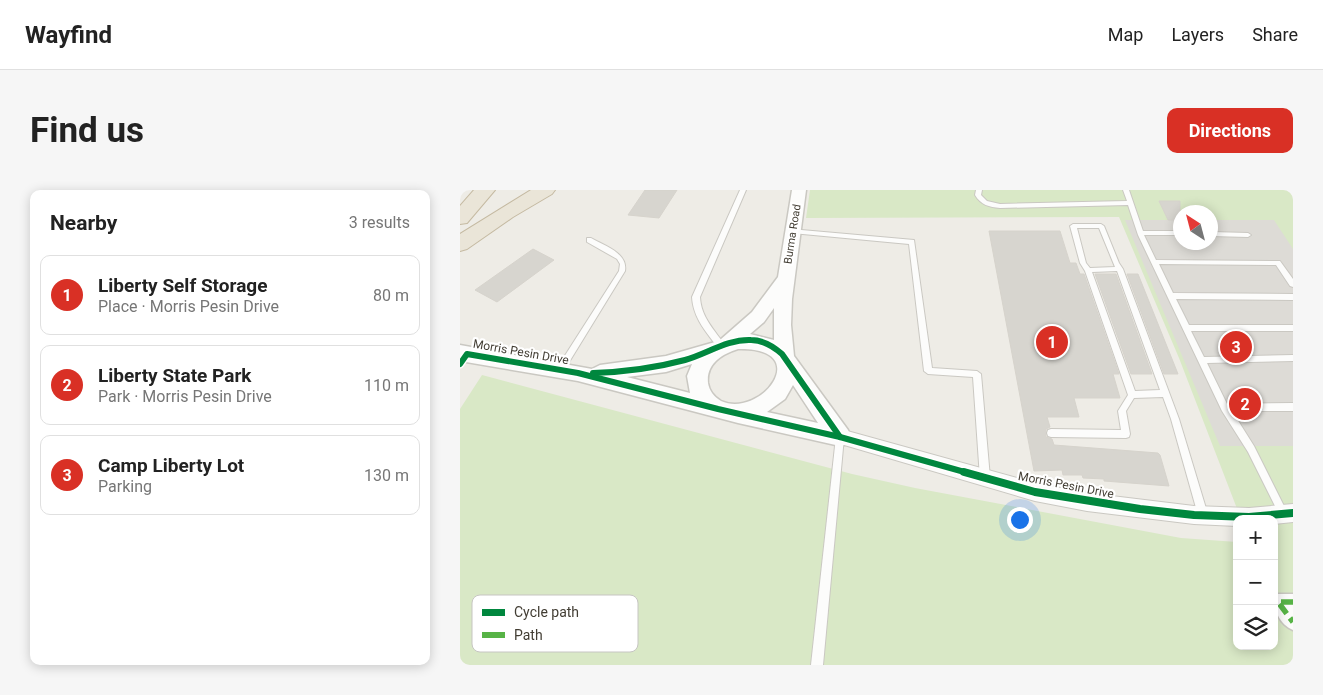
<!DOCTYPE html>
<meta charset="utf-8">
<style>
body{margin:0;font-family:Roboto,sans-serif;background:#f6f6f6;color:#222}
.controls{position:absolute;right:15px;bottom:15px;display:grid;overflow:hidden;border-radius:10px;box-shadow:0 2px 12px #0003}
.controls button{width:45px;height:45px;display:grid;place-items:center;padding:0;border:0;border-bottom:1px solid #e0e0e0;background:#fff;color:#222;font:25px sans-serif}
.compass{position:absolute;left:713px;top:15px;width:45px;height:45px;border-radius:50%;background:#fff;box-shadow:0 2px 12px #0003;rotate:324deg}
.you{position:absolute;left:559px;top:329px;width:18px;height:18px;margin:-12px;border:4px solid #fff;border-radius:50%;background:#1a73e8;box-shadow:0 0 0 8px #1a73e833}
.badge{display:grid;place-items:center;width:32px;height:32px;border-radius:50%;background:#d93025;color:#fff;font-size:16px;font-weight:700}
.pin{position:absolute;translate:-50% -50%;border:2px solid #fff;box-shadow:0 1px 5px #0006}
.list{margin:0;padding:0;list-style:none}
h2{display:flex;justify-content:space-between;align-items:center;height:65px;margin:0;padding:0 20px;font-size:21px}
h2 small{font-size:16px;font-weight:400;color:#767676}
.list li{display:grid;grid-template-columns:32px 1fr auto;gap:15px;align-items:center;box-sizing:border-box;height:80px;margin:0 10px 10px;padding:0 10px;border:1px solid #e0e0e0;border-radius:10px}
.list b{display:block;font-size:19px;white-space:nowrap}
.list p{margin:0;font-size:16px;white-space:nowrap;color:#767676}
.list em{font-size:16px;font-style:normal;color:#767676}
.icon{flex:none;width:28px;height:28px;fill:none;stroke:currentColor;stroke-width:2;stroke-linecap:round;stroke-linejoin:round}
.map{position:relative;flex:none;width:833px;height:475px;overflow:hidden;border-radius:10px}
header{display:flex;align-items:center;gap:30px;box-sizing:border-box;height:70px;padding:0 25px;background:#fff;border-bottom:1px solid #e0e0e0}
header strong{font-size:24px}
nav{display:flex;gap:28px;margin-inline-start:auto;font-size:18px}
.intro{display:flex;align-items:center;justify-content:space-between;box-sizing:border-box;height:120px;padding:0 30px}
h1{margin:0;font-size:35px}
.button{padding:12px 22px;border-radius:10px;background:#d93025;color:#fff;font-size:18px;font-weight:700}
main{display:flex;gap:30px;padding:0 30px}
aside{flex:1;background:#fff;border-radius:10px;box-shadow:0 2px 12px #0003}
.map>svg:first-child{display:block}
.green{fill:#d9e8c6;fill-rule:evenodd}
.parking{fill:#dddbd6}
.building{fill:#d7d5cf;stroke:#d6d3cc}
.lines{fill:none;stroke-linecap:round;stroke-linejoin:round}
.service-casing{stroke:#cac8c2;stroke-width:2}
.pedestrian-casing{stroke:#cac8c2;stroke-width:3}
.minor-casing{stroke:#cac8c2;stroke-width:2}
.tertiary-casing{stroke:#cac8c2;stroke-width:3}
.motorway-casing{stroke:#c5baa2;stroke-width:2}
.service{fill:#fcfcfb;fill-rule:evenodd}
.pedestrian{fill:#fcfcfb;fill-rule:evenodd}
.minor{fill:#fcfcfb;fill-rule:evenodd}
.tertiary{fill:#fcfcfb;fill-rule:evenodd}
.motorway{fill:#eae5d8;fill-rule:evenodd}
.quiet{stroke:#57b346;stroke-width:5.5;stroke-dasharray:12 5.5;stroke-linecap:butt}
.cycleway-far1-casing{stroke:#fff;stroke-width:9}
.cycleway-casing{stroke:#fff;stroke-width:11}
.cycleway-far1{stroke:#00873e;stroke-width:6}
.cycleway{stroke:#00873e;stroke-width:8}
.labels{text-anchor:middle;stroke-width:4.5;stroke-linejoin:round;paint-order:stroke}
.far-street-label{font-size:11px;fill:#423d33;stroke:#fff}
.street-label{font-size:12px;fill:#423d33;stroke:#fff}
.key{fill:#fff;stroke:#c6c5c2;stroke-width:1}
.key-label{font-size:14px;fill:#423d33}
</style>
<header>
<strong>Wayfind</strong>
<nav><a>Map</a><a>Layers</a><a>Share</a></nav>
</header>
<div class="intro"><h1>Find us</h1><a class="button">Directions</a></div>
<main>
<aside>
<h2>Nearby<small>3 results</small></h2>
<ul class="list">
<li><span class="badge">1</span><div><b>Liberty Self Storage</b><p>Place · Morris Pesin Drive</p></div><em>80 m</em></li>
<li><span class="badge">2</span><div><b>Liberty State Park</b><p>Park · Morris Pesin Drive</p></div><em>110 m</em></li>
<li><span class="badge">3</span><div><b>Camp Liberty Lot</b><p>Parking</p></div><em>130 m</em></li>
</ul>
</aside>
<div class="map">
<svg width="833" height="475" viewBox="0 0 833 475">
<rect width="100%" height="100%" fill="#eeece6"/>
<path class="green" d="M350,0h483v475h-833v-256l22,-34 370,99 63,14 266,50 56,4v104h37v-127h-33l-62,-161 -60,-141 -313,1zM721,22h30v30h-30z"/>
<polygon class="parking" points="665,30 720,30 721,52 751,52 751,30 814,30 833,59 833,256 760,256"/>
<g class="building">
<polygon points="185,0 217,0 199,28 168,25"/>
<polygon points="699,11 720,11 720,30 708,30"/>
<polygon points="529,41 600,41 610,73 616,73 620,84 624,84 659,184 653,184 660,208 614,208 619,227 587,227 590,237 586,239 586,247 592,249 594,255 698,263 700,265 709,296 644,291 644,289 623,288 622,285 603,285 602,280 574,281"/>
<polygon points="73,59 94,70 37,112 15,100"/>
<polygon points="635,84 656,84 692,184 671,184"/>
<polygon points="667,84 678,84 718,184 704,184"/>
</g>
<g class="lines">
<defs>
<g id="service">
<path d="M280,0h6l-46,107c1,21 15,33 26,50l-4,3 -3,-1c-12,-16 -26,-31 -27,-52z"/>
<path d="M516,0h6l-1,5 6,6 13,3 127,-3 -4,-11h6l14,41h38v4h-37l12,25 124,1 13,18v8l-3,-1 -14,-21 -117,-1 14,29 120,1v6l-117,-1 13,26h104v6h-102l13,26 89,-2v6l-86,2 20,41 66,-1v8h-61l22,35 32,64 2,3 -2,3 -3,2 -3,-2 -32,-64 -26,-41 -84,-176 -10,-30 -128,3c-11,-1 -19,-3 -25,-13z"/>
<path d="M613,34h28l3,2 15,37 4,6 56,150 29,96 -2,3 -3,2 -3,-2 -2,-3 -27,-96 -8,-22 -29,1 -8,13 4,23 -1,3 -3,1 -75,-1 -3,-1 -1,-3 1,-3 3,-1 70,1 -3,-19 10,-16 -43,-124 -5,-8 -10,-37zM617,38h22l16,39 -25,1 -4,-5zM657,81l43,119 -25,1 -43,-119z"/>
<polygon points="330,39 454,50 472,178 517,181 521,184 530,288 528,291 525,292 522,291 520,288 513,187 468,184 464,181 449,54 332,43 329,41"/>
<polygon points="751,42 788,43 791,45 788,47 751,46"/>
<path d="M127,48h4c14,8 37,15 34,33l-62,101h-6l-1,-2 1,-2 62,-97 1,-7 -3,-5 -30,-17z"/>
<polygon points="380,243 383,244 384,247 363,475 351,475 376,247 377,244"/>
</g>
<path id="pedestrian" d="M818,404h15v36c-14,-6 -19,-20 -19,-34z"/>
<polygon id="minor" points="380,239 575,293 627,303 734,316 789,318 833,314 833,332 814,334 814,329 777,329 777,336 734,334 627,321 575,311 374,252 371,247 374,242"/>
<path id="tertiary" d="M332,0h14l-14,109 -1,26 3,31 54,74 3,7 -3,7 -8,2 -102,-23 -160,-42 -118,-20v-16l132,24 8,-4 66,-9 49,-14 5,-2 32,-28 26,-35zM314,118v32l-24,-6 14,-12zM278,159c77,-2 24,70 -17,52 -7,-4 -12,-11 -13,-18 -2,-19 14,-29 30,-34zM232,174l-5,12 3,17 -63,-16 39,-5zM333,195l25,38 -51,-11 18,-13z"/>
<g id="motorway">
<polygon points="14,0 35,0 7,33 0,34 0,16"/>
<polygon points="71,0 95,0 92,4 53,27 7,59 0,61 0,44"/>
</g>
</defs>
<use href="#service" class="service-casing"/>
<use href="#pedestrian" class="pedestrian-casing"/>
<use href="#minor" class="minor-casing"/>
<use href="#tertiary" class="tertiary-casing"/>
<use href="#motorway" class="motorway-casing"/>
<use href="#service" class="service"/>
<use href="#pedestrian" class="pedestrian"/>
<use href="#minor" class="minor"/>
<use href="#tertiary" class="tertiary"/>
<use href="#motorway" class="motorway"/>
<polyline class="quiet" points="833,412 818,412 833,432"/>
<defs>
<g id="cycleway-far1">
<polyline points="0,174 7,164 118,183 258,219 380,247 508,283"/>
<path d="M133,183c31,-1 62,-5 92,-13 22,-6 42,-21 66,-20 12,0 22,6 31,14l58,83"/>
</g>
<polyline id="cycleway" points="504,282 575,302 680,319 734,325 789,327 833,323"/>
</defs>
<use href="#cycleway-far1" class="cycleway-far1-casing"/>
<use href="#cycleway" class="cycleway-casing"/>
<use href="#cycleway-far1" class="cycleway-far1"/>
<use href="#cycleway" class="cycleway"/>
</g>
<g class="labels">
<g class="far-street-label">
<text transform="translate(332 44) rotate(-81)" y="4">Burma Road</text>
</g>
<g class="street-label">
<text transform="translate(61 162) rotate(10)" y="4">Morris Pesin Drive</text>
<text transform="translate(606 295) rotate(11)" y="4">Morris Pesin Drive</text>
</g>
</g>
<rect x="12" y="405" width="166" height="57" rx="8" class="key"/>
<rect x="22" y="419" width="23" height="7" fill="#00873e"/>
<rect x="22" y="442" width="23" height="6" fill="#57b346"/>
<g class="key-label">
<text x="54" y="427">Cycle path</text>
<text x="54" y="450">Path</text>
</g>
</svg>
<div class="controls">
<button>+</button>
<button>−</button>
<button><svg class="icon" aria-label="layers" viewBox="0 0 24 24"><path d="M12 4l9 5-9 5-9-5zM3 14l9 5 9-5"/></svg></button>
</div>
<svg class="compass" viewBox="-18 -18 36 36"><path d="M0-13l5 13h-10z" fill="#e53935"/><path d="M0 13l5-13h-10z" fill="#767676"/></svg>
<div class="you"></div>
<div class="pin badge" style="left:592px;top:152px">1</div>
<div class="pin badge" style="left:785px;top:214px">2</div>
<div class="pin badge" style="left:776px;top:157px">3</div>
</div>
</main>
